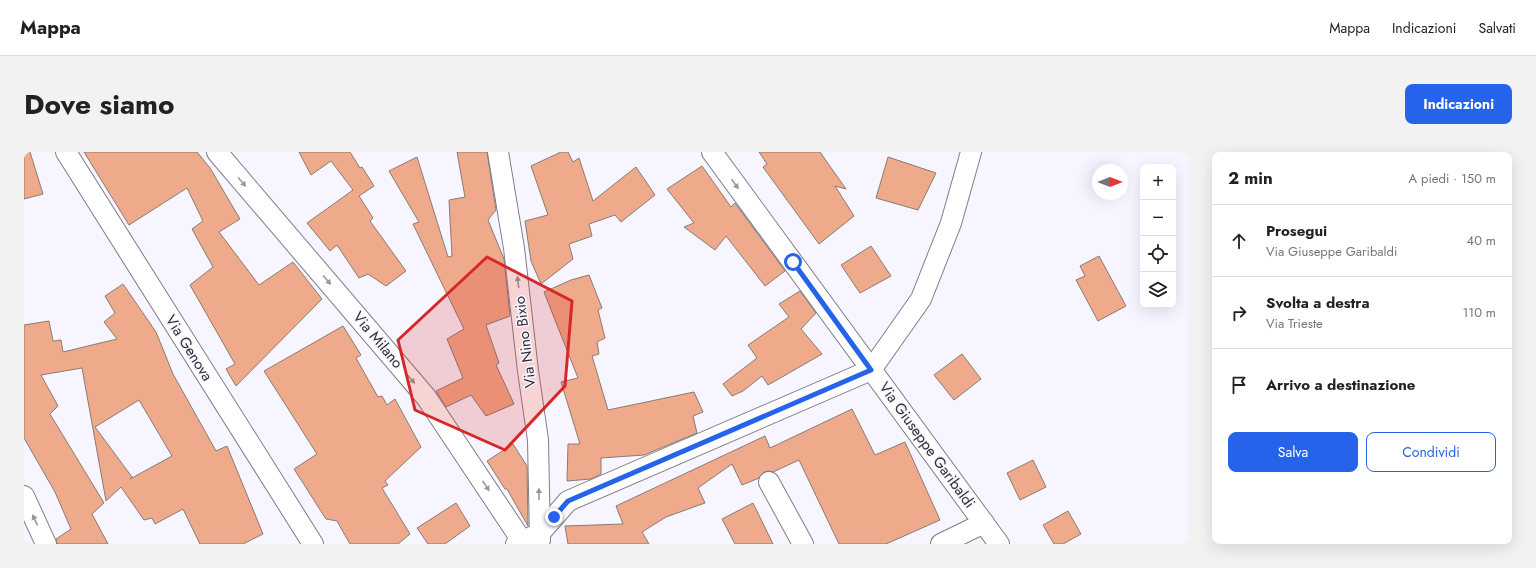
<!DOCTYPE html>
<html lang="it">
<meta charset="utf-8">
<style>
body{margin:0;font-family:Jost,sans-serif;background:#f2f2f2;color:#222}
.controls{position:absolute;right:12px;top:12px;display:grid;overflow:hidden;border-radius:8px;box-shadow:0 4px 16px #0002}
.controls button{width:36px;height:36px;display:grid;place-items:center;padding:0;border:0;border-bottom:1px solid #e0e0e0;background:#fff;color:#222;font:20px sans-serif}
.compass{position:absolute;left:1068px;top:12px;width:36px;height:36px;border-radius:50%;background:#fff;box-shadow:0 4px 16px #0002;rotate:90deg}
.stop{position:absolute;width:12px;height:12px;margin:-9px;border:3px solid #2563eb;border-radius:50%;background:#fff}
.stop.end{background:#2563eb;border-color:#fff;box-shadow:0 1px 4px #0008}
.list{margin:0;padding:0;list-style:none}
h2{display:flex;justify-content:space-between;align-items:center;height:52px;margin:0;padding:0 16px;font-size:17px}
h2 small{font-size:13px;font-weight:400;color:#767676}
.list li{display:grid;grid-template-columns:26px 1fr auto;gap:12px;align-items:center;box-sizing:border-box;height:72px;padding:0 16px;border-top:1px solid #e0e0e0}
.list b{display:block;font-size:15px;white-space:nowrap}
.list p{margin:0;font-size:13px;white-space:nowrap;color:#767676}
.list em{font-size:13px;font-style:normal;color:#767676}
.actions{display:flex;gap:8px;padding:12px 16px}
.actions a{flex:1;padding:9px 0;border:1px solid #2563eb;border-radius:8px;text-align:center;font-size:14px;color:#2563eb}
.actions .main{background:#2563eb;color:#fff}
.icon{flex:none;width:22px;height:22px;fill:none;stroke:currentColor;stroke-width:2;stroke-linecap:round;stroke-linejoin:round}
.map{position:relative;flex:none;width:1164px;height:392px;overflow:hidden;border-radius:8px}
header{display:flex;align-items:center;gap:24px;box-sizing:border-box;height:56px;padding:0 20px;background:#fff;border-bottom:1px solid #e0e0e0}
header strong{font-size:19px}
nav{display:flex;gap:22px;margin-inline-start:auto;font-size:14px}
.intro{display:flex;align-items:center;justify-content:space-between;box-sizing:border-box;height:96px;padding:0 24px}
h1{margin:0;font-size:28px}
.button{padding:10px 18px;border-radius:8px;background:#2563eb;color:#fff;font-size:14px;font-weight:700}
main{display:flex;gap:24px;padding:0 24px}
aside{flex:1;background:#fff;border-radius:8px;box-shadow:0 4px 16px #0002}
.map>svg:first-child{display:block}
.building{fill:#eeaa8a;stroke:#8a7b74;fill-rule:evenodd}
.lines{fill:none;stroke-linecap:round;stroke-linejoin:round}
.minor-casing{stroke:#807d8b;stroke-width:22}
.minor{stroke:#fff;stroke-width:20}
.oneway{fill:#98989a}
.route{stroke:#2563eb;stroke-width:5}
.marked{fill:#d62828;fill-opacity:0.2;stroke:#d62828;stroke-width:3;stroke-linejoin:round}
.labels{text-anchor:middle;stroke-width:3;stroke-linejoin:round;paint-order:stroke}
.street-label{font-size:15px;fill:#313036;stroke:#f7f5ff}
</style>
<header>
<strong>Mappa</strong>
<nav><a>Mappa</a><a>Indicazioni</a><a>Salvati</a></nav>
</header>
<div class="intro"><h1>Dove siamo</h1><a class="button">Indicazioni</a></div>
<main>
<div class="map">
<svg width="1164" height="392" viewBox="0 0 1164 392">
<rect width="100%" height="100%" fill="#f7f5ff"/>
<g class="building">
<polygon points="0,0 6,0 19,42 0,47"/>
<polygon points="60,0 173,0 186,16 216,67 195,80 235,133 269,110 298,147 212,234 202,217 211,212 166,133 189,115 168,77 179,69 163,36 105,73"/>
<polygon points="275,0 326,0 336,16 338,15 350,34 335,44 349,66 346,69 382,119 362,134 344,122 335,126 313,93 306,99 283,71 329,38 307,9 287,23"/>
<polygon points="433,0 463,0 472,58 464,68 480,107 486,164 462,173 475,211 472,213 490,252 462,264 447,243 422,255 412,239 439,226 423,187 440,177 389,72 395,70 365,19 393,5 424,105 428,104 425,48 441,45"/>
<polygon points="537,0 544,0 549,10 555,6 569,49 612,15 631,43 597,70 591,63 565,72 568,84 545,92 549,107 517,132 507,109 501,69 524,63 507,14"/>
<polygon points="735,0 796,0 822,37 811,34 830,64 795,92 739,15 743,12"/>
<polygon points="864,5 912,21 894,58 852,46"/>
<polygon points="678,14 707,55 711,51 761,119 741,134 702,84 691,98 660,75 670,71 643,37"/>
<polygon points="847,94 867,124 836,141 817,113"/>
<polygon points="1075,104 1102,154 1074,169 1052,128 1061,124 1056,114"/>
<polygon points="565,123 578,156 574,158 581,186 573,190 575,202 568,204 584,258 670,240 679,260 669,264 673,281 620,303 577,306 577,322 567,327 543,329 544,292 556,292 537,230 554,226 520,140 547,128"/>
<path d="M99,132l33,48 17,42 43,77 11,-5 36,88 -20,10h-43l-17,-35 -28,15 -3,-6 -8,2 -23,-33 -15,14 -24,-133 -41,7 17,31 -8,8 54,89 -12,11 16,30h-51l-1,-5 15,-10 -16,-37 -31,-54v-113l25,-4 4,20 8,-1 2,12 54,-13 -13,-17 11,-9 -10,-17zM115,248l33,56 -42,23 2,-2 -37,-50z"/>
<polygon points="776,139 792,161 777,177 798,202 744,233 738,224 719,239 708,244 699,232 733,206 724,193 765,165 755,152"/>
<polygon points="319,174 337,203 332,206 354,245 358,244 363,253 371,247 397,295 361,329 364,333 358,336 386,382 374,392 326,392 313,369 302,367 270,317 293,302 240,219"/>
<polygon points="938,202 957,227 930,248 910,223"/>
<polygon points="828,257 851,303 881,290 916,368 862,392 815,392 775,308 749,320 745,319 740,320 735,326 718,333 708,312 674,336 681,351 642,365 618,380 625,392 544,392 541,374 599,372 592,354 741,284 746,296"/>
<polygon points="489,292 503,314 504,374 483,337 481,337 463,309"/>
<polygon points="1009,308 1022,335 996,348 983,321"/>
<polygon points="432,351 446,374 421,392 404,392 393,376"/>
<polygon points="729,351 749,392 711,392 698,367"/>
<polygon points="1044,359 1057,382 1039,392 1030,392 1019,373"/>
</g>
<g class="lines">
<defs>
<g id="minor">
<polyline points="42,0 289,392"/>
<polyline points="193,0 402,245 498,389"/>
<polyline points="474,0 490,96 504,219 514,288 516,388"/>
<polyline points="688,0 975,392"/>
<polyline points="745,330 779,392"/>
<polyline points="0,344 22,392"/>
<polyline points="492,392 516,381 544,349 847,218 897,147 927,71 947,0"/>
<polyline points="917,392 960,371"/>
</g>
</defs>
<use href="#minor" class="minor-casing"/>
<use href="#minor" class="minor"/>
</g>
<defs><path id="oneway-solid" d="M-6-.8H1V-3.2L6.5 0L1 3.2V.8H-6Z"/></defs>
<g class="oneway">
<use href="#oneway-solid" transform="translate(218 30) rotate(49)"/>
<use href="#oneway-solid" transform="translate(711 32) rotate(54)"/>
<use href="#oneway-solid" transform="translate(303 128) rotate(49)"/>
<use href="#oneway-solid" transform="translate(494 130) rotate(-97)"/>
<use href="#oneway-solid" transform="translate(387 227) rotate(50)"/>
<use href="#oneway-solid" transform="translate(462 334) rotate(56)"/>
<use href="#oneway-solid" transform="translate(515 342) rotate(-91)"/>
<use href="#oneway-solid" transform="translate(11 368) rotate(-115)"/>
</g>
<g class="lines">
<polyline class="route" points="530,365 544,349 847,218 769,110"/>
</g>
<path class="marked" d="M463,105l85,44 -7,85 -60,64 -90,-40 -17,-70z"/>
<g class="labels">
<g class="street-label">
<text transform="translate(354 188) rotate(50)" y="5">Via Milano</text>
<text transform="translate(501 190) rotate(-97)" y="5">Via Nino Bixio</text>
<text transform="translate(165 196) rotate(58)" y="5">Via Genova</text>
<text transform="translate(903 293) rotate(54)" y="5">Via Giuseppe Garibaldi</text>
</g>
</g>
</svg>
<div class="controls">
<button>+</button>
<button>−</button>
<button><svg class="icon" aria-label="locate" viewBox="0 0 24 24"><circle cx="12" cy="12" r="6"/><path d="M12 2v4M12 18v4M2 12h4M18 12h4"/></svg></button>
<button><svg class="icon" aria-label="layers" viewBox="0 0 24 24"><path d="M12 4l9 5-9 5-9-5zM3 14l9 5 9-5"/></svg></button>
</div>
<svg class="compass" viewBox="-18 -18 36 36"><path d="M0-13l5 13h-10z" fill="#e53935"/><path d="M0 13l5-13h-10z" fill="#767676"/></svg>
<div class="stop" style="left:769px;top:110px"></div>
<div class="stop end" style="left:530px;top:365px"></div>
</div>
<aside>
<h2>2 min<small>A piedi · 150 m</small></h2>
<ul class="list">
<li><svg class="icon" aria-label="ahead" viewBox="0 0 24 24"><path d="M12 20V5M6 11l6-6 6 6"/></svg><div><b>Prosegui</b><p>Via Giuseppe Garibaldi</p></div><em>40 m</em></li>
<li><svg class="icon" aria-label="right" viewBox="0 0 24 24"><path d="M7 20v-9h11M14 6l5 5-5 5"/></svg><div><b>Svolta a destra</b><p>Via Trieste</p></div><em>110 m</em></li>
<li><svg class="icon" aria-label="arrive" viewBox="0 0 24 24"><path d="M6 21V4h12l-3 4 3 4H6"/></svg><div><b>Arrivo a destinazione</b></div></li>
</ul>
<div class="actions"><a class="main">Salva</a><a>Condividi</a></div>
</aside>
</main>
